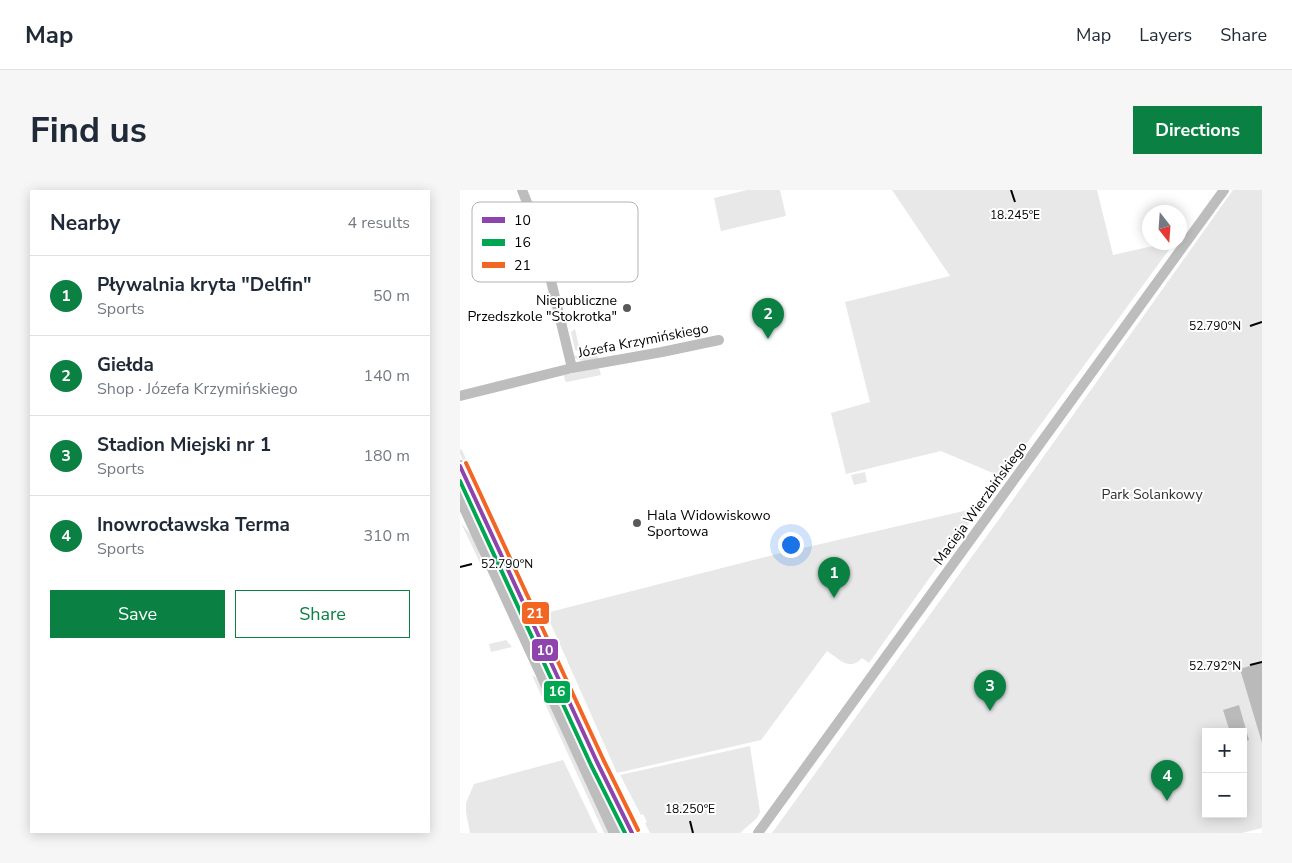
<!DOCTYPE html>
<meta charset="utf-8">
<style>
body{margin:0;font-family:"Nunito Sans",sans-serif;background:#f6f6f7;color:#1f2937}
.controls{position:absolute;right:15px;bottom:15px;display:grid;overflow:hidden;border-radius:0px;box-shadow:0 2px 12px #0003}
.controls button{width:45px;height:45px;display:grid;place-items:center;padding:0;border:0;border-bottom:1px solid #e0e1e3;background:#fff;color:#1f2937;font:25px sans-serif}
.compass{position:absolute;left:682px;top:15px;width:45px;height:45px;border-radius:50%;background:#fff;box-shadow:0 2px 12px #0003;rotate:163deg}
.you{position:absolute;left:330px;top:354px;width:18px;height:18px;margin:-12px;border:4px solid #fff;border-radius:50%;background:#1a73e8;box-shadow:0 0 0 8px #1a73e833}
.badge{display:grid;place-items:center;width:32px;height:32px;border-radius:50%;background:#0b8043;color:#fff;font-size:16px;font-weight:700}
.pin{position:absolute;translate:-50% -41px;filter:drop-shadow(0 1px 2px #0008)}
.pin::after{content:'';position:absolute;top:26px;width:18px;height:15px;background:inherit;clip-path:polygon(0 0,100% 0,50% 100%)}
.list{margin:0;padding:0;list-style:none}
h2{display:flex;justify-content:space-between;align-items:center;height:65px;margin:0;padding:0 20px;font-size:21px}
h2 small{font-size:16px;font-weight:400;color:#747a83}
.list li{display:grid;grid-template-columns:32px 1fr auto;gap:15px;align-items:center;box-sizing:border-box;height:80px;padding:0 20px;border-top:1px solid #e0e1e3}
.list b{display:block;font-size:19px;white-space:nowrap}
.list p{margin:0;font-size:16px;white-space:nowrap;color:#747a83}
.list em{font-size:16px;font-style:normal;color:#747a83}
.actions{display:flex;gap:10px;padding:15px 20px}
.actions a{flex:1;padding:11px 0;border:1px solid #0b8043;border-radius:0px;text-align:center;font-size:18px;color:#0b8043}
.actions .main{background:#0b8043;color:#fff}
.map{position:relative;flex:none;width:802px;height:643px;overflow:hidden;border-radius:0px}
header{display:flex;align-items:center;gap:30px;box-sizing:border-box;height:70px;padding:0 25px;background:#fff;border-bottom:1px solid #e0e1e3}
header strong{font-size:24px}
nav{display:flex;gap:28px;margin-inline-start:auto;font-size:18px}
.intro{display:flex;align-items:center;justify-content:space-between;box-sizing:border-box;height:120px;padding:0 30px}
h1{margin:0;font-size:35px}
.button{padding:12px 22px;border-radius:0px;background:#0b8043;color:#fff;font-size:18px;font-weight:700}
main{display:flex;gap:30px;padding:0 30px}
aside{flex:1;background:#fff;border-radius:0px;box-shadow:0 2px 12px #0003}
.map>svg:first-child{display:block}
.green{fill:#e8e8e8;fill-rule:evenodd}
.water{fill:#bababa}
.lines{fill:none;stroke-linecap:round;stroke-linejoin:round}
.minor{stroke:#bdbdbd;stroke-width:10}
.tertiary{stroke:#bdbdbd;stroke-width:12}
.bus-1-casing{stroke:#fff;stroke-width:8}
.bus-2-casing{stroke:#fff;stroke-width:8}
.bus-3-casing{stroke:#fff;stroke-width:8}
.bus-1{stroke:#8e44ad;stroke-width:4}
.bus-2{stroke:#00a651;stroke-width:4}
.bus-3{stroke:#f26522;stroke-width:4}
.ticks{fill:none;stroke:#000;stroke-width:2}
.poi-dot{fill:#595959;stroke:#fff;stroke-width:2}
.labels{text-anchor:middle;stroke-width:4;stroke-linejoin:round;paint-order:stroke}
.poi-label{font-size:14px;fill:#000;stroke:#fff;text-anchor:end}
.street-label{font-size:14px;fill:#000;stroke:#fff}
.park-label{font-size:14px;fill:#2d2d2d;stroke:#fff}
.key{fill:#fff;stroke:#b2b2b2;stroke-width:1}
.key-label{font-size:14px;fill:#000}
.ticks-label{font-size:12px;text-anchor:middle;fill:#000;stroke:#fff;stroke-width:4;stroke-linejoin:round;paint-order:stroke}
.line-badge{stroke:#fff;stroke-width:2}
.badge-label{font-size:14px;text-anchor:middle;font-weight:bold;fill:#fff}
</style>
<header>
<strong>Map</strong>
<nav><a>Map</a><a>Layers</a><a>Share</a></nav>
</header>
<div class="intro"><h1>Find us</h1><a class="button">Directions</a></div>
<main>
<aside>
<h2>Nearby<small>4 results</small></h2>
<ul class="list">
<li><span class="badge">1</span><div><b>Pływalnia kryta &quot;Delfin&quot;</b><p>Sports</p></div><em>50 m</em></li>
<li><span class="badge">2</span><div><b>Giełda</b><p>Shop · Józefa Krzymińskiego</p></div><em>140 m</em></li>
<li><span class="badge">3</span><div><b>Stadion Miejski nr 1</b><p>Sports</p></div><em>180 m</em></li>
<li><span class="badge">4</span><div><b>Inowrocławska Terma</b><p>Sports</p></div><em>310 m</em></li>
</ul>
<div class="actions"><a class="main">Save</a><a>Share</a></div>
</aside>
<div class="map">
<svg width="802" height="643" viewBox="0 0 802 643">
<rect width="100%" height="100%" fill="#fff"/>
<g class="green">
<polygon points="287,0 320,0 326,26 261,41 254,8"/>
<polygon points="432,0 637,0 653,65 706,53 714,53 542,287 481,261 386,284 371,223 410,212 385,112 490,86"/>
<path d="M773,0h29v638l-20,5h-470l230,-318zM746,542h37v82h-37z"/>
<polygon points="115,139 120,161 118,161 115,160 111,142"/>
<path d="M137,163l1,6c-9,1 -19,5 -25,-3z"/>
<polygon points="139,178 141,185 107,192 105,191 104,185"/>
<polygon points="0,259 2,260 21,301 18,302 0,264"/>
<polygon points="405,282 407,292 394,295 391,285"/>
<polygon points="0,288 166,643 163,643 126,568 0,295"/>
<polygon points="24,307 48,359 45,360 21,308"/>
<path d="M521,317l-58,80 -54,76 -7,-5c-12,14 -23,1 -35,-7l-66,89 -144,33 -71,-160 231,-59z"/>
<polygon points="1,333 12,346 17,356 24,381"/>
<polygon points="53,368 74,416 73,419 49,370"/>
<polygon points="78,426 143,564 167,611 155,596 77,431"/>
<polygon points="46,450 52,457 31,462 29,454"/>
<polygon points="72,485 75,487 78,490 149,643 144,643"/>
<polygon points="290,556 300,622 297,628 280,643 190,643 185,633 187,632 183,624 181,625 160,585"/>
<polygon points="103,570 138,643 10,643 6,622 6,613 14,594"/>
</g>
<g class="water">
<polygon points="802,472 802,553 780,479"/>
<polygon points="779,515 789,550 783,552 783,542 770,542 763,520"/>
</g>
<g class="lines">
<g class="minor">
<polyline points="62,0 80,45 112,178"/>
<polyline points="0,206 112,178 202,162 259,150"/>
<polyline points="298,643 764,0"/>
</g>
<g class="tertiary">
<polyline points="0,276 137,572 172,643"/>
<polyline points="0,307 155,643"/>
</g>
<defs>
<polyline id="bus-1" points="0,276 137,572 172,643"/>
<polyline id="bus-2" points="0,291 131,575 165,643"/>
<polyline id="bus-3" points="6,273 143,569 178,640"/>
</defs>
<use href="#bus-1" class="bus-1-casing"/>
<use href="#bus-2" class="bus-2-casing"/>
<use href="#bus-3" class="bus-3-casing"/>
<use href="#bus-1" class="bus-1"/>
<use href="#bus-2" class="bus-2"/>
<use href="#bus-3" class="bus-3"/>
</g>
<path class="ticks" d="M551,0l4,12M790,136l12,-4M0,377l12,-3M790,475l12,-3M230,631l3,12"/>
<g class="poi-dot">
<circle cx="167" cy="118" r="5"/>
<circle cx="177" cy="333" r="5"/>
</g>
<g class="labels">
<g class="poi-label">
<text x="157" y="115">Niepubliczne<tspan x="157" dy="16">Przedszkole "Stokrotka"</tspan></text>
<text x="187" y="330" text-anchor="start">Hala Widowiskowo<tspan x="187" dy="16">Sportowa</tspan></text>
</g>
<g class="street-label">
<text transform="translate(183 150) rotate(-11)" y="5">Józefa Krzymińskiego</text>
<text transform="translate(520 313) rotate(-54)" y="5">Macieja Wierzbińskiego</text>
</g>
<g class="park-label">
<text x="692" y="309">Park Solankowy</text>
</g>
</g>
<rect x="12" y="12" width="166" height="80" rx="8" class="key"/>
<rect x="22" y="27" width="23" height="6" fill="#8e44ad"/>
<rect x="22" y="49" width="23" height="7" fill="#00a651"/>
<rect x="22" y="72" width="23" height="6" fill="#f26522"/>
<g class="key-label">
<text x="54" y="35">10</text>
<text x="54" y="57">16</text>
<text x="54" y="80">21</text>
</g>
<g class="ticks-label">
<text x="555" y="29">18.245°E</text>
<text x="755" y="140">52.790°N</text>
<text x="47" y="378">52.790°N</text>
<text x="755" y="480">52.792°N</text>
<text x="230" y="623">18.250°E</text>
</g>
<g class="line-badge">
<rect x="61" y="411" width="29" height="24" rx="5" fill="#f26522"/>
<rect x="71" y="448" width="28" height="24" rx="5" fill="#8e44ad"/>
<rect x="83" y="490" width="28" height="24" rx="5" fill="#00a651"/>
</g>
<g class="badge-label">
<text x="75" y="428">21</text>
<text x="85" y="465">10</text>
<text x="97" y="506">16</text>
</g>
</svg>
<div class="controls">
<button>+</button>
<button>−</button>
</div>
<svg class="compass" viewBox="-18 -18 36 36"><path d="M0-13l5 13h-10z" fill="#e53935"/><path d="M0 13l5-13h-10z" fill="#747a83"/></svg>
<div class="you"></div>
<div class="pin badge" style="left:374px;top:408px">1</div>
<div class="pin badge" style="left:308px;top:149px">2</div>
<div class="pin badge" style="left:530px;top:521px">3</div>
<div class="pin badge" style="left:707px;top:611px">4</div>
</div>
</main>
